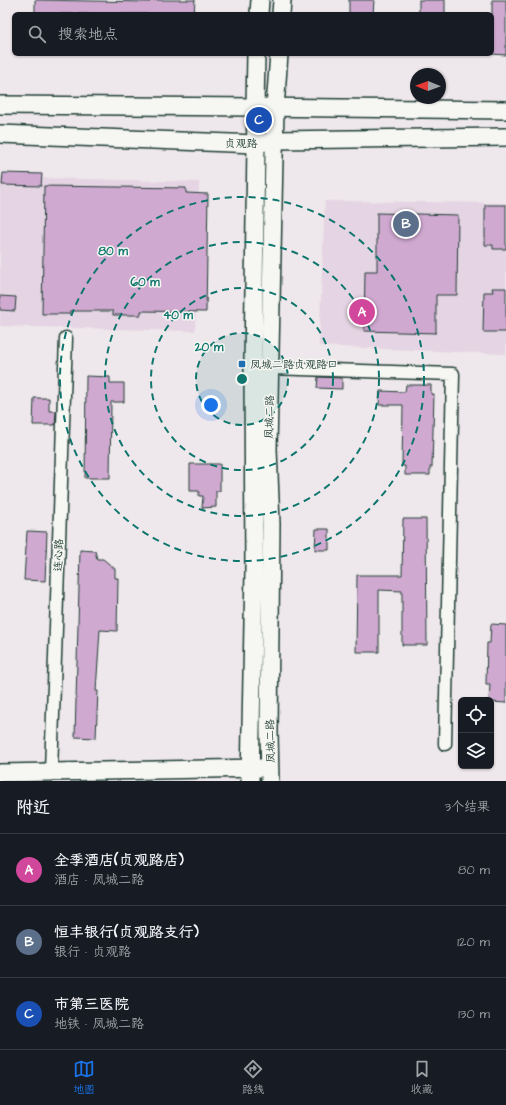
<!DOCTYPE html>
<html lang="zh">
<meta charset="utf-8">
<style>
body{margin:0;font-family:"Architects Daughter","LXGW WenKai TC",sans-serif;background:#20242c;color:#f1f3f6}
.controls{position:absolute;right:12px;bottom:12px;display:grid;overflow:hidden;border-radius:6px;box-shadow:0 1px 3px #0004}
.controls button{width:36px;height:36px;display:grid;place-items:center;padding:0;border:0;border-bottom:1px solid #363941;background:#171b24;color:#f1f3f6;font:20px sans-serif}
.compass{position:absolute;left:410px;top:68px;width:36px;height:36px;border-radius:50%;background:#171b24;box-shadow:0 1px 3px #0004;rotate:271deg}
.you{position:absolute;left:211px;top:405px;width:14px;height:14px;margin:-10px;border:3px solid #fff;border-radius:50%;background:#1a73e8;box-shadow:0 0 0 6px #1a73e833}
.badge{display:grid;place-items:center;width:26px;height:26px;border-radius:50%;background:#1a73e8;color:#fff;font-size:13px;font-weight:700}
.pin{position:absolute;translate:-50% -50%;border:2px solid #fff;box-shadow:0 1px 4px #0006}
.list{margin:0;padding:0;list-style:none}
h2{display:flex;justify-content:space-between;align-items:center;height:52px;margin:0;padding:0 16px;font-size:17px}
h2 small{font-size:13px;font-weight:400;color:#9ea1a6}
.list li{display:grid;grid-template-columns:26px 1fr auto;gap:12px;align-items:center;box-sizing:border-box;height:72px;padding:0 16px;border-top:1px solid #363941}
.list b{display:block;font-size:15px;white-space:nowrap}
.list p{margin:0;font-size:13px;white-space:nowrap;color:#9ea1a6}
.list em{font-size:13px;font-style:normal;color:#9ea1a6}
.icon{flex:none;width:22px;height:22px;fill:none;stroke:currentColor;stroke-width:2;stroke-linecap:round;stroke-linejoin:round}
.map{position:relative;flex:none;width:506px;height:781px;overflow:hidden}
.search{position:absolute;background:#171b24;box-shadow:0 1px 3px #0004;left:12px;right:12px;top:12px;height:44px;display:flex;align-items:center;gap:10px;box-sizing:border-box;padding:0 14px;border-radius:6px;color:#9ea1a6;font-size:15px}
.sheet{height:268px;background:#171b24}
nav{display:flex;justify-content:space-around;align-items:center;box-sizing:border-box;height:56px;border-top:1px solid #363941;background:#171b24;font-size:11px;color:#9ea1a6}
nav a{display:grid;justify-items:center;gap:2px}
nav .on{color:#1a73e8}
.map>svg:first-child{display:block}
.built{fill:#e5d4e3}
.building{fill:#d0a9d1;stroke:#1f3d34}
.lines{fill:none;stroke-linecap:round;stroke-linejoin:round}
.street-casing{stroke:#1f3d34;stroke-width:15}
.secondary-casing{stroke:#1f3d34;stroke-width:20}
.street{stroke:#f6f6f2;stroke-width:12}
.secondary{stroke:#f6f6f2;stroke-width:17}
.ring{fill:none;stroke:#0f766e;stroke-width:2;stroke-dasharray:7 5}
.poi-dot{fill:#1f6fb2;stroke:#f6f6f2;stroke-width:1.5}
.labels{text-anchor:middle;stroke-width:3;stroke-linejoin:round;paint-order:stroke}
.street-label{font-size:11px;fill:#1f3d34;stroke:#f6f6f2}
.poi-label{font-size:11px;fill:#1f3d34;stroke:#f6f6f2;text-anchor:start}
.centre{fill:#0f766e;stroke:#f6f6f2;stroke-width:2}
.ring-label{font-size:12px;text-anchor:middle;font-weight:bold;fill:#0f766e;stroke:#f6f6f2;stroke-width:3;stroke-linejoin:round;paint-order:stroke}
</style>
<div class="map">
<svg width="506" height="781" viewBox="0 0 506 781">
<rect width="100%" height="100%" fill="#eee7eb"/>
<filter id="ink" filterUnits="userSpaceOnUse"><feTurbulence type="fractalNoise" baseFrequency=".025" numOctaves="2"/><feDisplacementMap in="SourceGraphic" scale="8" xChannelSelector="R" yChannelSelector="G"/><feConvolveMatrix kernelMatrix="1 2 1 2 8 2 1 2 1" color-interpolation-filters="sRGB"/></filter>
<g filter="url(#ink)">
<g class="built">
<polygon points="0,177 199,182 195,331 0,326"/>
<polygon points="325,201 506,203 506,354 319,346"/>
</g>
<g class="building">
<polygon points="35,0 150,2 150,0 195,0 194,14 35,14"/>
<polygon points="349,0 374,0 373,14 349,14"/>
<rect x="419" y="0" width="26" height="14"/>
<polygon points="492,0 506,0 506,55 492,54"/>
<polygon points="3,173 42,174 41,186 2,185"/>
<polygon points="44,186 186,188 186,193 208,194 206,312 141,311 141,315 113,315 113,311 70,311 70,314 42,314"/>
<polygon points="485,205 506,205 506,249 493,249 493,245 485,245"/>
<polygon points="377,213 458,215 457,295 436,295 436,333 364,331 365,271 377,271"/>
<polygon points="492,288 506,288 506,332 483,332 484,292 493,292"/>
<polygon points="0,296 16,297 15,311 0,310"/>
<polygon points="86,376 110,377 110,383 124,383 124,402 111,402 110,478 85,478"/>
<polygon points="318,377 342,378 342,389 317,388"/>
<polygon points="406,385 431,385 431,394 434,394 432,467 430,467 430,475 405,475 405,466 402,466 403,405 379,405 380,391 405,392"/>
<polygon points="34,398 49,398 49,411 56,411 55,425 33,425"/>
<polygon points="190,464 220,464 220,491 216,491 216,507 202,508 203,496 199,496 199,491 190,491"/>
<polygon points="403,519 426,519 427,645 402,645 402,591 379,590 379,652 356,652 357,575 402,575"/>
<polygon points="316,529 329,529 329,550 315,550"/>
<polygon points="27,531 47,532 45,581 24,580"/>
<polygon points="80,550 95,551 97,559 103,559 115,569 115,578 118,578 117,631 100,630 96,691 98,691 96,738 75,737"/>
<polygon points="491,624 506,625 506,703 491,702 491,700 489,700 490,684 486,684 487,643 490,643"/>
</g>
<g class="lines">
<defs>
<g id="street">
<polyline points="270,368 453,374 445,744"/>
<polyline points="51,772 66,338"/>
</g>
<g id="secondary">
<polyline points="259,14 260,0"/>
<polyline points="281,14 282,0"/>
<polyline points="0,105 255,107 506,110"/>
<polyline points="0,134 256,144 275,140 506,137"/>
<polyline points="0,773 260,768"/>
<polyline points="250,781 254,571 253,364 256,144 255,107 256,54"/>
<polyline points="270,781 269,731 271,524 268,449 275,108 279,54"/>
</g>
</defs>
<use href="#street" class="street-casing"/>
<use href="#secondary" class="secondary-casing"/>
<use href="#street" class="street"/>
<use href="#secondary" class="secondary"/>
</g>
</g>
<circle cx="242" cy="379" r="46" fill="#0f766e" fill-opacity=".12"/>
<g class="ring">
<circle cx="242" cy="379" r="46"/>
<circle cx="242" cy="379" r="91"/>
<circle cx="242" cy="379" r="137"/>
<circle cx="242" cy="379" r="182"/>
</g>
<rect class="poi-dot" x="238" y="360" width="8" height="8" rx="2"/>
<g class="labels">
<g class="street-label">
<text x="241" y="147">贞观路</text>
<text transform="translate(269 417) rotate(-89)" y="4">凤城二路</text>
<text transform="translate(58 555) rotate(-88)" y="4">连心路</text>
<text transform="translate(270 741) rotate(-91)" y="4">凤城二路</text>
</g>
<g class="poi-label">
<text x="250" y="368">凤城二路贞观路口</text>
</g>
</g>
<circle cx="242" cy="379" r="6" class="centre"/>
<g class="ring-label">
<text x="113" y="255">80 m</text>
<text x="145" y="286">60 m</text>
<text x="178" y="319">40 m</text>
<text x="209" y="351">20 m</text>
</g>
</svg>
<div class="controls">
<button><svg class="icon" aria-label="locate" viewBox="0 0 24 24"><circle cx="12" cy="12" r="6"/><path d="M12 2v4M12 18v4M2 12h4M18 12h4"/></svg></button>
<button><svg class="icon" aria-label="layers" viewBox="0 0 24 24"><path d="M12 4l9 5-9 5-9-5zM3 14l9 5 9-5"/></svg></button>
</div>
<svg class="compass" viewBox="-18 -18 36 36"><path d="M0-13l5 13h-10z" fill="#e53935"/><path d="M0 13l5-13h-10z" fill="#9ea1a6"/></svg>
<div class="you"></div>
<div class="pin badge" style="left:362px;top:312px;background:#d1479c">A</div>
<div class="pin badge" style="left:406px;top:224px;background:#5c6f8a">B</div>
<div class="pin badge" style="left:259px;top:120px;background:#1a4fb4">C</div>
<div class="search"><svg class="icon" aria-label="search" viewBox="0 0 24 24"><circle cx="10" cy="10" r="6"/><path d="M15 15l6 6"/></svg>搜索地点</div>
</div>
<section class="sheet">
<h2>附近<small>3个结果</small></h2>
<ul class="list">
<li><span class="badge" style="background:#d1479c">A</span><div><b>全季酒店(贞观路店)</b><p>酒店 · 凤城二路</p></div><em>80 m</em></li>
<li><span class="badge" style="background:#5c6f8a">B</span><div><b>恒丰银行(贞观路支行)</b><p>银行 · 贞观路</p></div><em>120 m</em></li>
<li><span class="badge" style="background:#1a4fb4">C</span><div><b>市第三医院</b><p>地铁 · 凤城二路</p></div><em>130 m</em></li>
</ul>
</section>
<nav>
<a class="on"><svg class="icon" aria-label="map" viewBox="0 0 24 24"><path d="M3 6l6-2 6 2 6-2v14l-6 2-6-2-6 2zM9 4v14M15 6v14"/></svg>地图</a>
<a><svg class="icon" aria-label="directions" viewBox="0 0 24 24"><path d="M12 3l9 9-9 9-9-9zM9 14v-3h6M13 9l2 2-2 2"/></svg>路线</a>
<a><svg class="icon" aria-label="saved" viewBox="0 0 24 24"><path d="M7 4h10v16l-5-4-5 4z"/></svg>收藏</a>
</nav>
